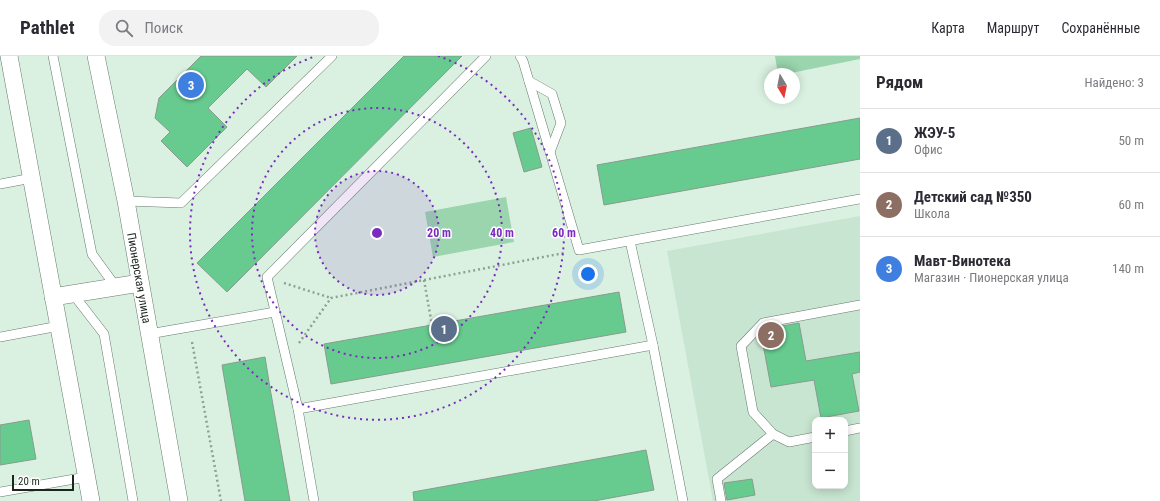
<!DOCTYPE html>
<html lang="ru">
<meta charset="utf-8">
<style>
body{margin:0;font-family:"Roboto Condensed",sans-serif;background:#f2f2f3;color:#2b2b33}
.controls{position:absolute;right:12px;bottom:12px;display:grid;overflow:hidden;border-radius:8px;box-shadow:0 2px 10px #0003}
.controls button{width:36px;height:36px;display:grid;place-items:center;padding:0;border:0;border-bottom:1px solid #e1e1e2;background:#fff;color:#2b2b33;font:20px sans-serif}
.compass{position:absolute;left:764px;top:12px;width:36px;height:36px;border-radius:50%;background:#fff;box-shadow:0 2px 10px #0003;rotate:170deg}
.scale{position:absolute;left:12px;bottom:10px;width:62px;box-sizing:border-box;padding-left:4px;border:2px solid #1c251f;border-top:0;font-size:11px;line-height:14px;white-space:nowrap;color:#1c251f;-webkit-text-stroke:3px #fff;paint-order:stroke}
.you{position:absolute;left:588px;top:218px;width:14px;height:14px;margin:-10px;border:3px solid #fff;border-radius:50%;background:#1a73e8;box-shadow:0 0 0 6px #1a73e833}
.badge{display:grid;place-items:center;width:26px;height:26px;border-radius:50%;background:#1a73e8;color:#fff;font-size:13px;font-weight:700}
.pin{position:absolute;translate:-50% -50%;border:2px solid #fff;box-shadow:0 1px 4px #0006}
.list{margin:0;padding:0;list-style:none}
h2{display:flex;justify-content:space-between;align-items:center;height:52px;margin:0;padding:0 16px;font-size:17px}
h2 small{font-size:13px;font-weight:400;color:#7c7c81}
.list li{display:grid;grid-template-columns:26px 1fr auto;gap:12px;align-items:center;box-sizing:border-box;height:64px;padding:0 16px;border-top:1px solid #e1e1e2}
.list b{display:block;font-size:15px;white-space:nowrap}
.list p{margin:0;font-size:13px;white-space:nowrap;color:#7c7c81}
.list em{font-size:13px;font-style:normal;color:#7c7c81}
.icon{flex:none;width:22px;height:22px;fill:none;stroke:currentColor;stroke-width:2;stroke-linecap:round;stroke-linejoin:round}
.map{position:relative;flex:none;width:860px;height:445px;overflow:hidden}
header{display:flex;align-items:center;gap:24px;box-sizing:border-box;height:56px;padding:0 20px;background:#fff;border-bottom:1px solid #e1e1e2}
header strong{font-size:19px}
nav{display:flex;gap:22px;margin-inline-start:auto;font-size:14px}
.search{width:280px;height:36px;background:#f2f2f3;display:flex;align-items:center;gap:10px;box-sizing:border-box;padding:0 14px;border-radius:16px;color:#7c7c81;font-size:15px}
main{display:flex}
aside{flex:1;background:#fff}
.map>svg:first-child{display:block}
.built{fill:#c8e5d1;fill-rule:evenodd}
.green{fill:#9ad5ae}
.building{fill:#67cb8f;stroke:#879c8d}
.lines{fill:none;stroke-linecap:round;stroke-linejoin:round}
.service-casing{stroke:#677b6d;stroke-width:10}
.minor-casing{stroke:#677b6d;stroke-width:18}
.path{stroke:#8fa094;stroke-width:2.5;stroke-dasharray:2 3;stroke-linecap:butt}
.service{stroke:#fff;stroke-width:9}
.minor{stroke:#fff;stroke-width:17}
.ring{fill:none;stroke:#7b2cbf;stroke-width:2;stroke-dasharray:2 4}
.labels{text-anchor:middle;stroke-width:3;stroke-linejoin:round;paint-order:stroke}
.street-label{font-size:12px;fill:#1c251f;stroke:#fff}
.centre{fill:#7b2cbf;stroke:#fff;stroke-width:2}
.ring-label{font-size:12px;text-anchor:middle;font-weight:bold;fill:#7b2cbf;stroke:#fff;stroke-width:3;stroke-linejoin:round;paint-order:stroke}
</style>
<header>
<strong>Pathlet</strong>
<div class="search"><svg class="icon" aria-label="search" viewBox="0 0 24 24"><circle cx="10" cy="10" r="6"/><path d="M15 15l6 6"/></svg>Поиск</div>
<nav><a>Карта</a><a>Маршрут</a><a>Сохранённые</a></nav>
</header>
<main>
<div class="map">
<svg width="860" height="445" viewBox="0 0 860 445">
<rect width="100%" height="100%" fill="#daf1e1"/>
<path class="built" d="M860,160v285h-147l-46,-250zM815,364h30v66h-30z"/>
<g class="green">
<polygon points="775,0 860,0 860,3 786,18 778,18"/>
<polygon points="506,141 514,186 433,201 425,156"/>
</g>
<g class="building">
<polygon points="201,0 297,0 266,31 247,13 208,52 227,71 187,111 161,85 170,76 155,62 159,42"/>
<polygon points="404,0 462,0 227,236 197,207"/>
<polygon points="860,62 860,103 604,149 597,109"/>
<polygon points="531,72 542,111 524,116 513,77"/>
<polygon points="619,236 626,276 331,328 324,288"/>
<polygon points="799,267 806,305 860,296 860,316 852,318 859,355 821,362 814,324 771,331 761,277 766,273"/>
<polygon points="265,301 270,332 290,445 245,445 222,309"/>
<polygon points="29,364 36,403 0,409 0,369"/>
<polygon points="646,394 654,434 594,445 414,445 413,436"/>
<polygon points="752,423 755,439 727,444 724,427"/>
</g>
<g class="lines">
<defs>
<g id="service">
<polyline points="53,0 92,198 116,231"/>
<polyline points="520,0 523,5 579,194 860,143"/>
<polyline points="529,25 552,38 561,67 550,96"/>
<polyline points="0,128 32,122"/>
<polyline points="126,145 181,147 332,0"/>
<polyline points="630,185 653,289 683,445"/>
<polyline points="73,238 104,278 133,445"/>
<polyline points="149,278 275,256"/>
<polyline points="0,281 59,270"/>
<polyline points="298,353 653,289"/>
<polyline points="845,375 860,372"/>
<polyline points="815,381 789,386 773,378 753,356 741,290 763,267 860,249"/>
<polyline points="0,436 86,421"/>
<polyline points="314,445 298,353 267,221 486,0"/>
<polyline points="721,445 717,423 773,378"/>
</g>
<g id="minor">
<polyline points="9,0 91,445"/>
<polyline points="96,0 126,145 179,445"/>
<polyline points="53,241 140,227"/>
</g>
</defs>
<use href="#service" class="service-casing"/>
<use href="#minor" class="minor-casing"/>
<g class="path">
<polyline points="424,224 432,269"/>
<polyline points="284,227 331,242"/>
<polyline points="192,286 221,445"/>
<polyline points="299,287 331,242 564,197"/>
</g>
<use href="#service" class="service"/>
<use href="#minor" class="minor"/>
</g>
<circle cx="377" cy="177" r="62" fill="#7b2cbf" fill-opacity=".12"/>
<g class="ring">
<circle cx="377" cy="177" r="62"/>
<circle cx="377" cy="177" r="125"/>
<path d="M438 0A187 187 0 1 1 316 0"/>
</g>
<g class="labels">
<g class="street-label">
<text transform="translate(139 222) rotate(80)" y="4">Пионерская улица</text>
</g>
</g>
<circle cx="377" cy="177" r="6" class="centre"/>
<g class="ring-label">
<text x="439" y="181">20 m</text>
<text x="502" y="181">40 m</text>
<text x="564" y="181">60 m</text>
</g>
</svg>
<div class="controls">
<button>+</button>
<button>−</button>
</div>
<svg class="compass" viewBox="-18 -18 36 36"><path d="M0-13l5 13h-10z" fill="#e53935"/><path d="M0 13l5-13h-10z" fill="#7c7c81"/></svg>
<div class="scale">20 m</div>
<div class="you"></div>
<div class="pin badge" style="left:444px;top:273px;background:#5c6f8a">1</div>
<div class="pin badge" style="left:771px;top:279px;background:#8d6e63">2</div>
<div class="pin badge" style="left:191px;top:29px;background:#3f7fe0">3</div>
</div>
<aside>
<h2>Рядом<small>Найдено: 3</small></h2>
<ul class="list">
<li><span class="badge" style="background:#5c6f8a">1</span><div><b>ЖЭУ-5</b><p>Офис</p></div><em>50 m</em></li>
<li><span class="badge" style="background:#8d6e63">2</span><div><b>Детский сад №350</b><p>Школа</p></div><em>60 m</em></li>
<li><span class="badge" style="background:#3f7fe0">3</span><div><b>Мавт-Винотека</b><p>Магазин · Пионерская улица</p></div><em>140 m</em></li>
</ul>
</aside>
</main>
